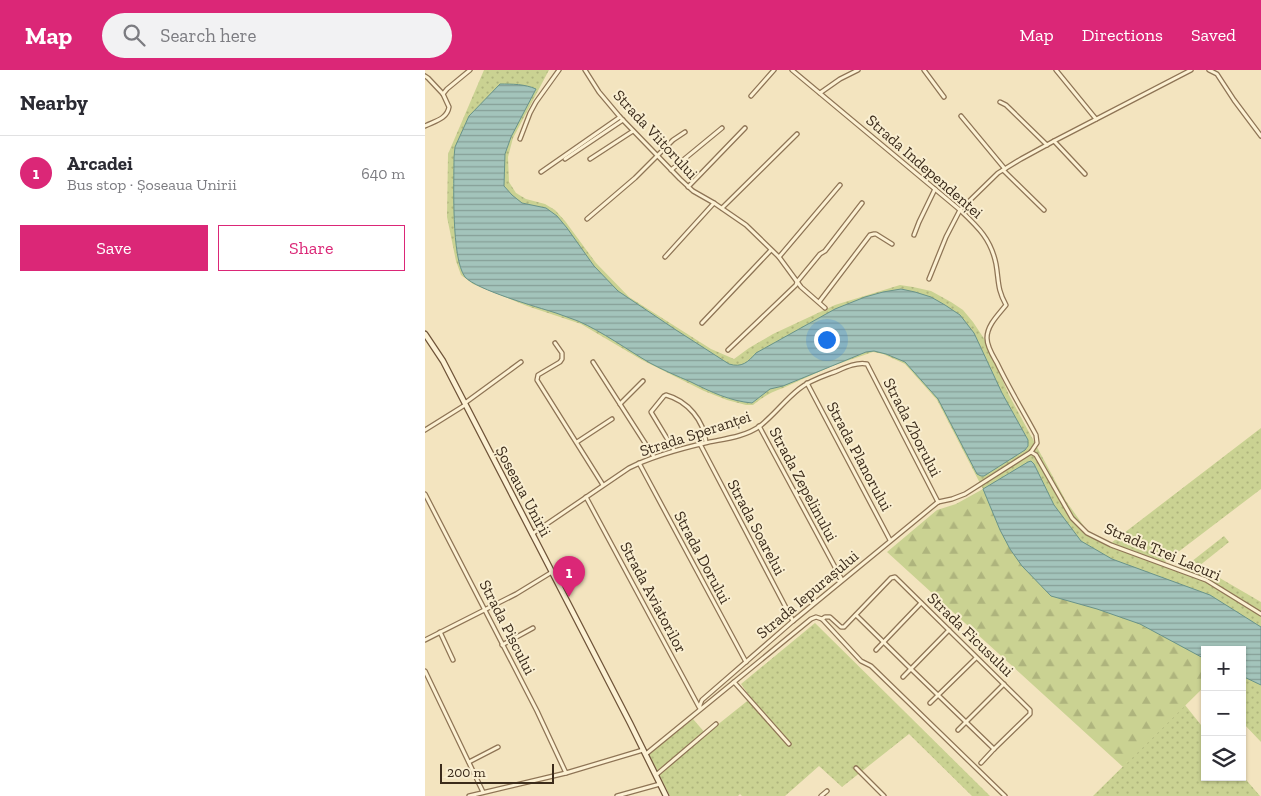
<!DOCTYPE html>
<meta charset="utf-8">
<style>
body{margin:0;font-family:"Zilla Slab",serif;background:#f2f2f3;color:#2b2b33}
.controls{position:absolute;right:15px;bottom:15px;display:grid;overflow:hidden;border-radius:0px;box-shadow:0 1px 4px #0004}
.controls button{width:45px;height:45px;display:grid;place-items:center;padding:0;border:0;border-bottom:1px solid #e1e1e2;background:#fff;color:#2b2b33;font:25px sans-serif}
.scale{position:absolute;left:15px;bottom:12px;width:114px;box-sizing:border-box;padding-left:5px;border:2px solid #3b2b1b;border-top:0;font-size:14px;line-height:18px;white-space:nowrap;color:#3b2b1b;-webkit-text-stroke:4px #f9eed0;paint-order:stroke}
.you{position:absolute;left:401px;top:269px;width:18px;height:18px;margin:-12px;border:4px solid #fff;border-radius:50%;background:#1a73e8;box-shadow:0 0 0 8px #1a73e833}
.badge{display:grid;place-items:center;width:32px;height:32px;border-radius:50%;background:#db2777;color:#fff;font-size:16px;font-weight:700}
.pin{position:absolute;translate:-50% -41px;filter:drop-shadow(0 1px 2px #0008)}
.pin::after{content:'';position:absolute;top:26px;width:18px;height:15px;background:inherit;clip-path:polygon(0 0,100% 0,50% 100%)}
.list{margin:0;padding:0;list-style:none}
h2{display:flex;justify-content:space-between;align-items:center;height:65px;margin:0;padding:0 20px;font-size:21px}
h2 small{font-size:16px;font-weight:400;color:#7c7c81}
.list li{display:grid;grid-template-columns:32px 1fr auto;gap:15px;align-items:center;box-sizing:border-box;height:75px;padding:0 20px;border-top:1px solid #e1e1e2}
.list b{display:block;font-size:19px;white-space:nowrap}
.list p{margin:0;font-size:16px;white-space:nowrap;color:#7c7c81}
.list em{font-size:16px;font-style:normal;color:#7c7c81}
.actions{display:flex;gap:10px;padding:15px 20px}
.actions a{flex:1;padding:11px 0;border:1px solid #db2777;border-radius:0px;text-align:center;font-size:18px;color:#db2777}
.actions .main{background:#db2777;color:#fff}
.icon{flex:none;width:28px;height:28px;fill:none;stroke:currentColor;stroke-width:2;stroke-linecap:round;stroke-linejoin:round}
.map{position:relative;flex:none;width:836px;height:726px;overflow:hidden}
header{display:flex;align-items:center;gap:30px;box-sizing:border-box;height:70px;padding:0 25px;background:#db2777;color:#fff}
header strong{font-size:24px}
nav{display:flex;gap:28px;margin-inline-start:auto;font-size:18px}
.search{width:350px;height:45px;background:#f2f2f3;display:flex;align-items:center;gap:12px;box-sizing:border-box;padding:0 18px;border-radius:28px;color:#7c7c81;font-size:19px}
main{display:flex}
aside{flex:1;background:#fff}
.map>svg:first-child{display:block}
.grass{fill:url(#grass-dots)}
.forest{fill:url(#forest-firs)}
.water{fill:url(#water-rules);stroke:#699389}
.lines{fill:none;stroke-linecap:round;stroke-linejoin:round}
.minor-casing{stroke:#8e7455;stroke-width:5.5}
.secondary-casing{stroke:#6f5439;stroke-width:7}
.minor{stroke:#fcf1d3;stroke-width:3}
.secondary{stroke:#fcf1d3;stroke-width:4.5}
.labels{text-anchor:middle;stroke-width:4;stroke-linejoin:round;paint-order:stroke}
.street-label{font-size:16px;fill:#3b2b1b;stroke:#f9eed0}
</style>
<header>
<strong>Map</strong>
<div class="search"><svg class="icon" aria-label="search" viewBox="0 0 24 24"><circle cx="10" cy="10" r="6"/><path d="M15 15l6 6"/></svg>Search here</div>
<nav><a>Map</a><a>Directions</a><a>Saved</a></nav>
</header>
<main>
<aside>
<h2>Nearby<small></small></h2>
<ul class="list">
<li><span class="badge">1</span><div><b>Arcadei</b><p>Bus stop · Șoseaua Unirii</p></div><em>640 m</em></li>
</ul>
<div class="actions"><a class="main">Save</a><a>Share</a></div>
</aside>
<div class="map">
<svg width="836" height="726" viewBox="0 0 836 726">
<defs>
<pattern id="grass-dots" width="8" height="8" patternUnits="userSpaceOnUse" patternTransform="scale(1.25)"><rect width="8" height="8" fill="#cad292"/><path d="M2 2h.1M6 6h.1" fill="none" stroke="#aeb47d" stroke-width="1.8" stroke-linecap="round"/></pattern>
<pattern id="forest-firs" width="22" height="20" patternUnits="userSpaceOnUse" patternTransform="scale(1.25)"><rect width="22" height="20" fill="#cad292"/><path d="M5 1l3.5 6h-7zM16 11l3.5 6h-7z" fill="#aeb47d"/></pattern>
<pattern id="water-rules" width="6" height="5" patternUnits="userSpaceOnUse" patternTransform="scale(1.25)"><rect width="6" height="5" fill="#a3c4bb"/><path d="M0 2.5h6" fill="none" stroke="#869f97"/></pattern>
</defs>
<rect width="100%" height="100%" fill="#f3e4bf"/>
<g class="grass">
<path d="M59,0h65l-36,68 -5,19 1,25 7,11 10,6 19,5 10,6 10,11 31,42 33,34 82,52 23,10 15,-11 24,-14 62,-29 65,-20 13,2 18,4 20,11 12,8 10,12 12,18 24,55 57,106 22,31 23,11 150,-115v61l-96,73 1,2 16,5 42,-33 5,6 -30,24 62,36v140l-19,-20v-72h-37v14l-157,-66 -34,-39 -25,-51 -6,-19 -46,-89 -32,-36 -22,-10 -10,-2 -41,14 -49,22c-12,4 -20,9 -30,17h-7l-19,-5 -23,-9 -62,-31 -61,-36 -54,-18 -54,-22 -12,-9 -5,-14 -9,-44 1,-63z"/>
<polygon points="390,553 565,726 547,726 484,664 417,717 394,696 360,726 317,726 315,724 313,726 245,726 224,684 268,649 281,664 326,628 316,614"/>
<polygon points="760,635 780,660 780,707 817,707 817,705 835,726 668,726"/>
</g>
<polygon class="forest" points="558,419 575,460 585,479 597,496 672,539 715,555 780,589 780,616 698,697 462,482 512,440 531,434"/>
<g class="water">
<path d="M75,14c12,0 25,0 36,5l-25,48 -6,17 -1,32 8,9 10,8 24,5 11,8 10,12 27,38 24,25 58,39 53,34c13,4 19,-2 27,-11l79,-44 30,-12 18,-5 18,-3 14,3 16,5 14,8 15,10 14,18 28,60 26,47v6l-3,4 -41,26h-3l-4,-2 -39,-75 -33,-37 -19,-8 -12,-3 -8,1 -83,34 -13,3 -18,14c-22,-2 -41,-11 -61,-21 -14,-6 -28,-12 -41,-19 -24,-14 -47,-31 -72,-42 -7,-3 -15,-5 -22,-8 -19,-6 -79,-23 -91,-36 -14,-19 -11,-95 -11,-120l1,-10 14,-31z"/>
<polygon points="606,391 609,394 629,435 656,471 687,489 785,525 836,557 836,615 817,606 817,580 780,580 780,589 715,554 672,539 626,526 597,496 585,479 575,460 558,419 603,392"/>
</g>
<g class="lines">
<defs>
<g id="minor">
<polyline points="160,0 174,22 195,47 255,109 268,121 289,133 321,155 354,187 376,217 400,238"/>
<path d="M367,0l168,140c18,17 31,29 36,54 3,17 1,25 10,41 -7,9 -19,20 -19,33 0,9 6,18 10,25 12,25 26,48 39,72l1,8 -6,9 -66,42 -13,5 -14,3"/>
<polyline points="499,0 519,27"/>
<polyline points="631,0 671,49"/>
<polyline points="784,0 792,4 809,30 836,66"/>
<polyline points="0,6 3,8 18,24"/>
<polyline points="395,23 415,9 433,0"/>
<polyline points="326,26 349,0"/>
<polyline points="575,32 581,35 622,75"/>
<polyline points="536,46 580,99"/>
<path d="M0,56c10,-5 22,-7 24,-19l-6,-13 4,-5 23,-19"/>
<polyline points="95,69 105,43 111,32 134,0"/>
<polyline points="629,71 660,104"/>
<polyline points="140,89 198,50"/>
<polyline points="165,89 208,61"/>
<polyline points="246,100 297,58"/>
<polyline points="578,100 619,140"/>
<polyline points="116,102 195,47"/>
<polyline points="263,117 320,58"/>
<polyline points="297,138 372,64"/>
<polyline points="162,149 210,108 248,70 260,62"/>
<polyline points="489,165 494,152 510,119"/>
<polyline points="240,187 289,133"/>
<polyline points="354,187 415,115"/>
<polyline points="504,209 521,167 535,140 573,103 596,89 629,71 766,0"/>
<polyline points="394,232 445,165 449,164 451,164 467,174"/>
<polyline points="277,253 346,180"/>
<polyline points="130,273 137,283 137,289 135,292 113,305 112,310 178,415"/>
<polyline points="303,280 371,215 372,212 395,184 400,181 437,133"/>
<polyline points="168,292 229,387"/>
<polyline points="382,313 465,470"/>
<polyline points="40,333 96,292"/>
<polyline points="195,334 218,311"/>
<polyline points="334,356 417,510"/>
<polyline points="0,360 40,335"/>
<polyline points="152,372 187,349"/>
<polyline points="275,374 368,551"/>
<path d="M249,380l-23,-38 13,-16 2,-1c22,6 38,26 40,47"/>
<polyline points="606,382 611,385 647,448 662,463 686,475 781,510 836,544"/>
<polyline points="214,393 321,592"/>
<polyline points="0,424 112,641 141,703"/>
<polyline points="161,427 274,637"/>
<path d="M107,464l97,-66c24,-12 50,-19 76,-25 18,-4 40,-6 55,-17 14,-11 25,-26 39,-37 11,-9 25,-13 38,-18 9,-4 20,-9 30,-7l71,138"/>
<polyline points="431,545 486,599 569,679 556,693"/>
<polyline points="397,549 400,547 405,547 416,557 419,557 466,508 470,507 605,640 605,644 569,679"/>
<polyline points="15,562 28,590"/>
<polyline points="0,570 91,524 127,502"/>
<polyline points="77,575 108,558"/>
<polyline points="451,580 496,533"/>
<polyline points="0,601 58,722"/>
<polyline points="478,607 524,560"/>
<polyline points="309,612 364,674"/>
<polyline points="505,633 551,588"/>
<polyline points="275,639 275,635 277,630 368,551 513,432"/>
<polyline points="533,660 579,614"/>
<polyline points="221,684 386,549 391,547 397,549 436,591 446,596 580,726"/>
<polyline points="44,692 73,677"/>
<polyline points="431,698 459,726"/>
<polyline points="231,705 291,654"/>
<polyline points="44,726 141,703 218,680"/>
<polyline points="192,726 235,714"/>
<polyline points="396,726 402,721"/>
</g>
<polyline id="secondary" points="0,264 18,291 205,653 241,726"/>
</defs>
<use href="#minor" class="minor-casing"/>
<use href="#secondary" class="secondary-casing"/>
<use href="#minor" class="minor"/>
<use href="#secondary" class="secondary"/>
</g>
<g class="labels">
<g class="street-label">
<text transform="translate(231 64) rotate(47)" y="6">Strada Viitorului</text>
<text transform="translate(500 96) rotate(41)" y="6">Strada Independenței</text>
<text transform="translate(488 357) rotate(63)" y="6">Strada Zborului</text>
<text transform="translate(270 363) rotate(-18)" y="6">Strada Speranței</text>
<text transform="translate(435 386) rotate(62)" y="6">Strada Planorului</text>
<text transform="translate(379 414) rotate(62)" y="6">Strada Zepelinului</text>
<text transform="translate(99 421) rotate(62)" y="6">Șoseaua Unirii</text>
<text transform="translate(332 457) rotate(62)" y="6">Strada Soarelui</text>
<text transform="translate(738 481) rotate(23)" y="6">Strada Trei Lacuri</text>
<text transform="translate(278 487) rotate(62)" y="6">Strada Dorului</text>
<text transform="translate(382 524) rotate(-40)" y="6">Strada Iepurașului</text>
<text transform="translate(229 527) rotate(62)" y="6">Strada Aviatorilor</text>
<text transform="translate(83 557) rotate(63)" y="6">Strada Piscului</text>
<text transform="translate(546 564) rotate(44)" y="6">Strada Ficusului</text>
</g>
</g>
</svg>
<div class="controls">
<button>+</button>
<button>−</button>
<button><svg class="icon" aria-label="layers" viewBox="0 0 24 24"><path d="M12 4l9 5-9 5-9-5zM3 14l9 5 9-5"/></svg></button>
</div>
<div class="scale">200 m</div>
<div class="you"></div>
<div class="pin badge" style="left:144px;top:527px">1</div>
</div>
</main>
